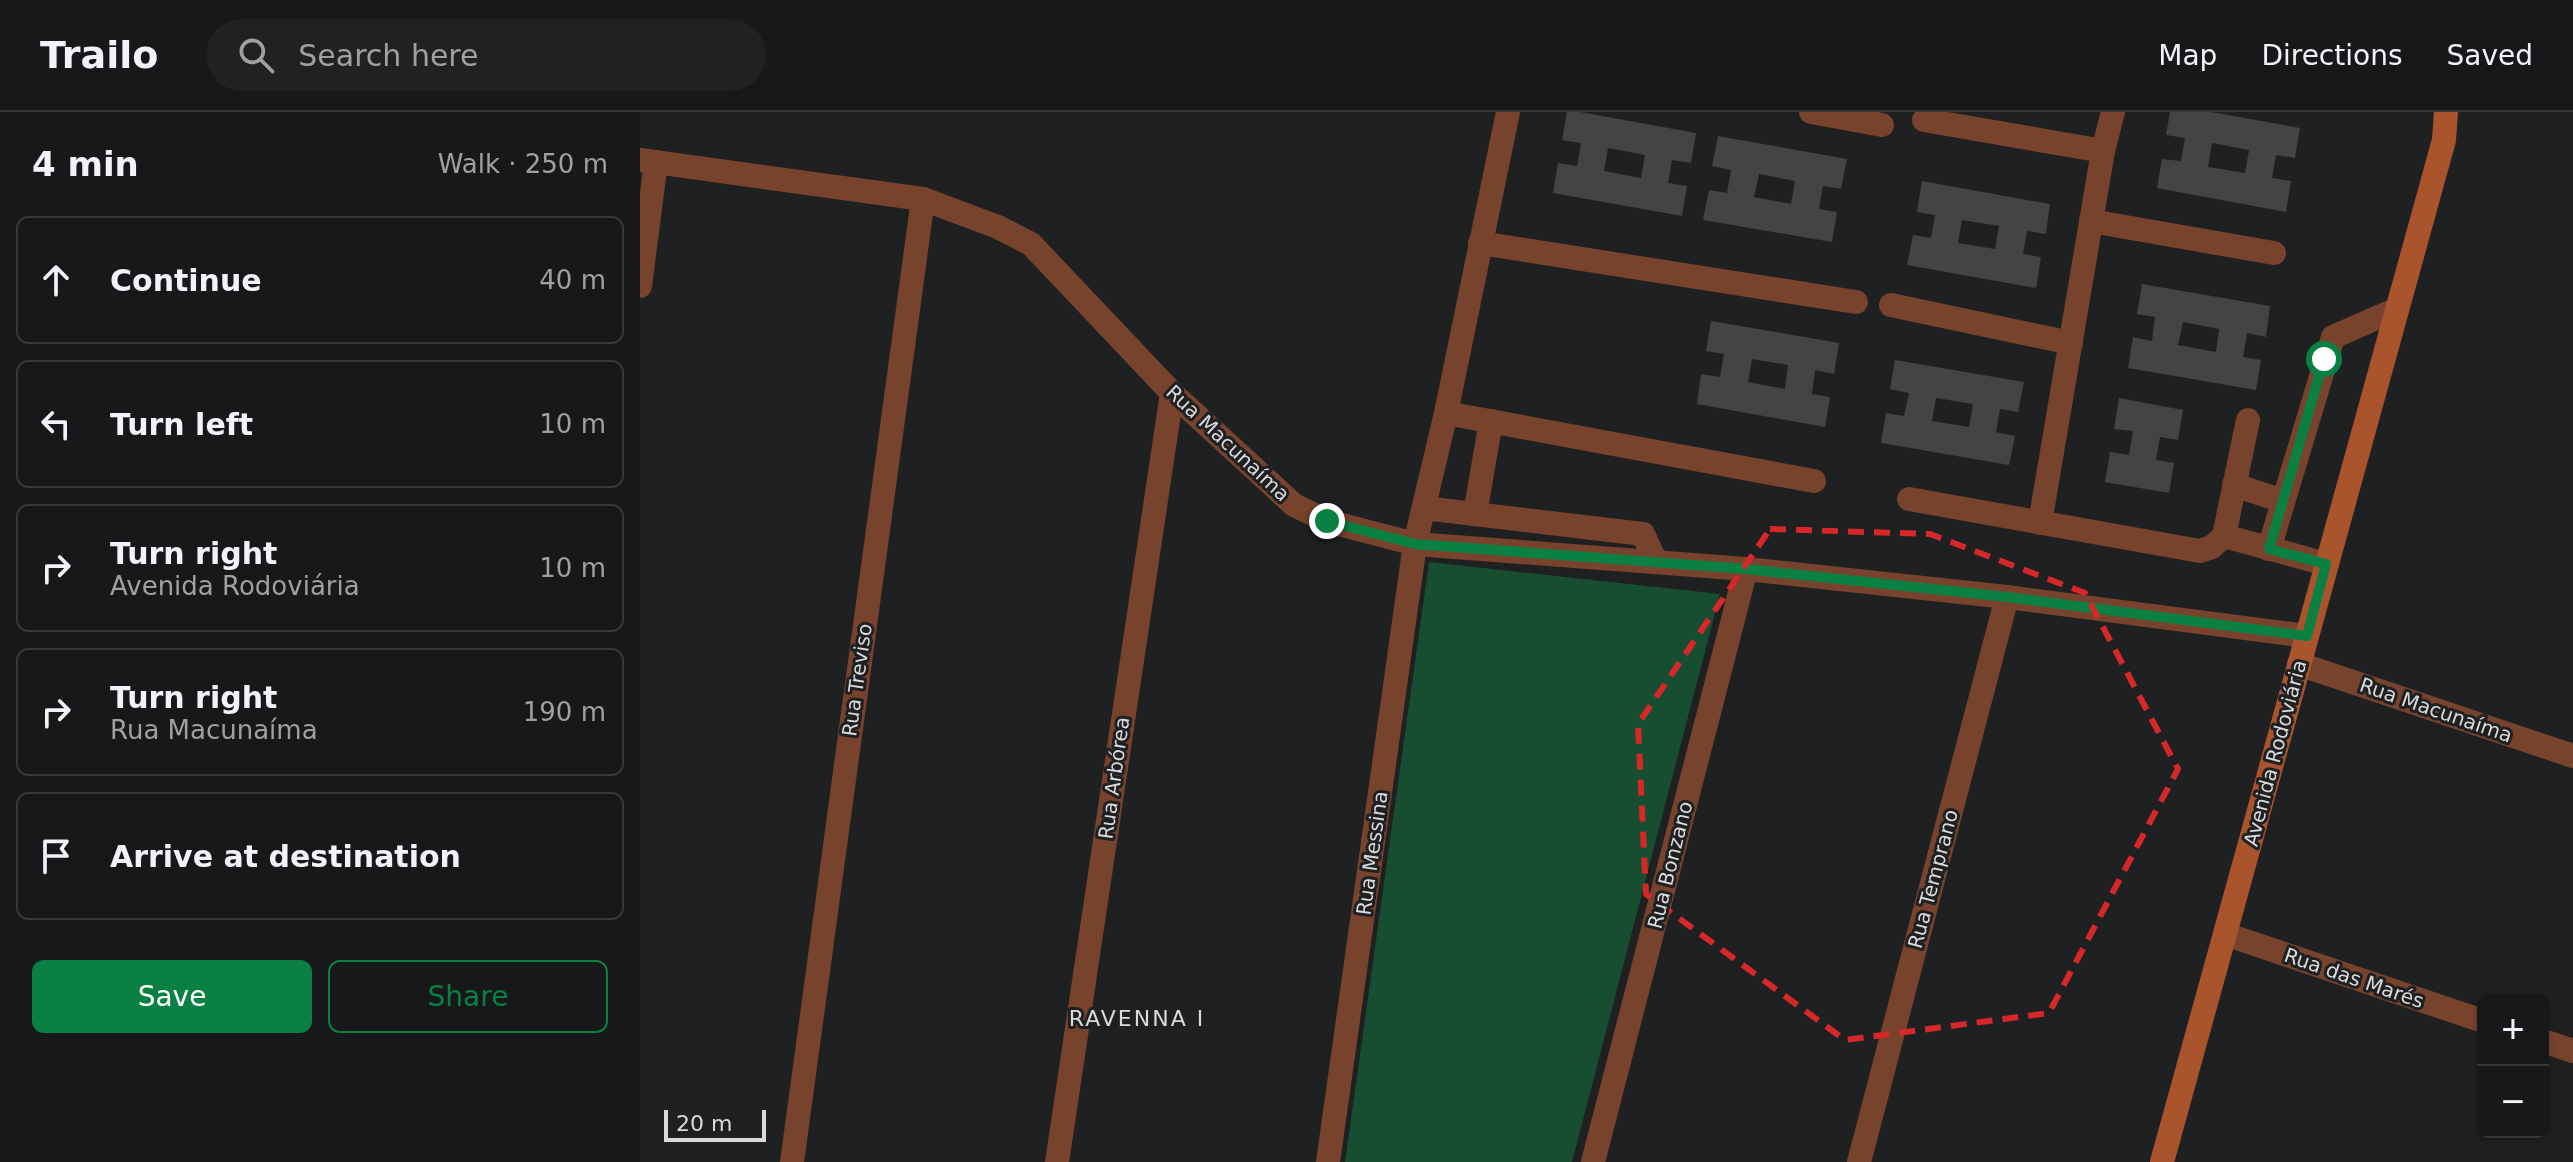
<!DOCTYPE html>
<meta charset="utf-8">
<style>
body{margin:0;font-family:"DejaVu Sans",sans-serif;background:#202123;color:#f1f3f6}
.controls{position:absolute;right:24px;bottom:24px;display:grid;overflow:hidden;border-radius:12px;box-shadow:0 2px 6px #0004}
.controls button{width:72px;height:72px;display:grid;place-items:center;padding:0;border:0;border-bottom:2px solid #363739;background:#17181a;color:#f1f3f6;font:40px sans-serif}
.scale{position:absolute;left:24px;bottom:20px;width:102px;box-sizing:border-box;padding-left:8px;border:4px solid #dadadc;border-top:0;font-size:22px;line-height:28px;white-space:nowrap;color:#dadadc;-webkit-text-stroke:6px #1f2022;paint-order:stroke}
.stop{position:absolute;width:24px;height:24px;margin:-18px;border:6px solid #0b8043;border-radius:50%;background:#fff}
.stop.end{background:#0b8043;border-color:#fff;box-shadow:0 2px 8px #0008}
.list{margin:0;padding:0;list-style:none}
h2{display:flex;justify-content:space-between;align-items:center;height:104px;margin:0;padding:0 32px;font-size:34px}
h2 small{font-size:26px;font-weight:400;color:#9ea0a2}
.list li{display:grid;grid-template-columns:52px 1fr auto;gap:24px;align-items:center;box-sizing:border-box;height:128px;margin:0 16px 16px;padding:0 16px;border:2px solid #363739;border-radius:12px}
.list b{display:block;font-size:30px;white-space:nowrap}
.list p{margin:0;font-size:26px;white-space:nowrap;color:#9ea0a2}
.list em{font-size:26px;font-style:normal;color:#9ea0a2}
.actions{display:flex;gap:16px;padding:24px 32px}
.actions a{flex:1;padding:18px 0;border:2px solid #0b8043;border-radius:12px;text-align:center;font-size:28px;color:#0b8043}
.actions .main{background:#0b8043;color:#fff}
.icon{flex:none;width:44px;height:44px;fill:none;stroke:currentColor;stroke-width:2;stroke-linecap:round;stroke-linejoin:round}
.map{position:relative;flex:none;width:1933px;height:1050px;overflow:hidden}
header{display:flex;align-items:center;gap:48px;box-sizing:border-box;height:112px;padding:0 40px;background:#17181a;border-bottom:2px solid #363739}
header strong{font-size:38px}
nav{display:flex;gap:44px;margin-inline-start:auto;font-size:28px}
.search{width:560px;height:72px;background:#202123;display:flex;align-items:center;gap:20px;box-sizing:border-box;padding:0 28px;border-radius:44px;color:#9ea0a2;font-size:30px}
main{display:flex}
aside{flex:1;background:#17181a}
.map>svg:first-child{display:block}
.green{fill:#174e31}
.building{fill:#454344;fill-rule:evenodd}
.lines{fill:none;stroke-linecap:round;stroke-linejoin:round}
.street{stroke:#78432c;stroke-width:24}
.secondary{stroke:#a9542d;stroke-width:24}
.route{stroke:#0b8043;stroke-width:10}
.marked{fill:none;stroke:#d62828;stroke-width:6;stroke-dasharray:16 10;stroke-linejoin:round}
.labels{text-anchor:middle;stroke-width:6;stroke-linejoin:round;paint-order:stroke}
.street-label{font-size:20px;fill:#dadadc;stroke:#1f2022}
.neighbourhood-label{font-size:22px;letter-spacing:2px;fill:#dadadc;stroke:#1f2022}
</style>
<header>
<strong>Trailo</strong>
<div class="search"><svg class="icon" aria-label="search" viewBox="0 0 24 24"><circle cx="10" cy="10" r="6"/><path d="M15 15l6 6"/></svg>Search here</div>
<nav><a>Map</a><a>Directions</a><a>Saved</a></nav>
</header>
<main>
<aside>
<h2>4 min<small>Walk · 250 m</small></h2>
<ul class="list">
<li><svg class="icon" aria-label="ahead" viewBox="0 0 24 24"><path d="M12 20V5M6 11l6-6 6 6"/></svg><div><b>Continue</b></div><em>40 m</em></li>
<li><svg class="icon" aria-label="left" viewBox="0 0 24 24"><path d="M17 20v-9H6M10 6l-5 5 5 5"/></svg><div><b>Turn left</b></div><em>10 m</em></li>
<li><svg class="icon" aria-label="right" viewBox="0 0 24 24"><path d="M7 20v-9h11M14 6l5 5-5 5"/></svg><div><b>Turn right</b><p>Avenida Rodoviária</p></div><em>10 m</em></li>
<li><svg class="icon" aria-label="right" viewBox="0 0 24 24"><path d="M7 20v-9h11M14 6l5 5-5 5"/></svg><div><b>Turn right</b><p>Rua Macunaíma</p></div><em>190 m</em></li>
<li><svg class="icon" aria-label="arrive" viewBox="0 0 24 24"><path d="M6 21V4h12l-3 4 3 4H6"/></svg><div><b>Arrive at destination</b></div></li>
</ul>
<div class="actions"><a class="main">Save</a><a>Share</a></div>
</aside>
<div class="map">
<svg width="1933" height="1050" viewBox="0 0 1933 1050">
<rect width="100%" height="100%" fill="#1f2022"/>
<polygon class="green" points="789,450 1080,482 932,1050 705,1050"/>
<g class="building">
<path d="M927,0h13l116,21 -5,30 -19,-3 -4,23 19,3 -5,30 -129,-23 5,-30 19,3 4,-23 -19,-3zM968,36l37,7 -4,23 -37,-7z"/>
<path d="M1530,0h41l89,16 -5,30 -19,-3 -4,23 19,3 -5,31 -129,-24 5,-29 19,2 4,-23 -19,-3zM1572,31l37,7 -4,23 -37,-6z"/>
<path d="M1078,24l129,23 -6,30 -18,-3 -4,23 18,3 -5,30 -129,-22 6,-30 18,3 4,-23 -19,-4zM1119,62l36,7 -4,23 -37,-7z"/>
<path d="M1282,69l128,23 -4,30 -19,-3 -4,23 18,3 -5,31 -129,-23 6,-30 18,3 4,-23 -18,-3zM1322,108l37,6 -4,23 -37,-6z"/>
<path d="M1502,172l128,22 -4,31 -19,-4 -4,24 18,3 -5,30 -128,-22 5,-31 19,4 3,-24 -18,-3zM1543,210l36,7 -3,23 -38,-7z"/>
<path d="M1071,209l128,22 -5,31 -19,-4 -3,24 18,3 -5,30 -128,-23 4,-30 19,3 4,-23 -18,-3zM1112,247l36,6 -3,24 -37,-7z"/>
<path d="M1255,248l129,22 -6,30 -18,-3 -4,23 19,4 -6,29 -128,-22 5,-30 18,3 5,-23 -19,-4zM1296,286l37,6 -4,23 -37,-6z"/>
<polygon points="1479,286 1543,298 1538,328 1520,325 1516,348 1534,351 1529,381 1465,370 1470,340 1489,343 1493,319 1474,317"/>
</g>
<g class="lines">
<g class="street">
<polyline points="1171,0 1242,13"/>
<polyline points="1284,8 1463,39"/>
<polyline points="0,48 283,87 358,115 391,132 532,281 654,393 687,409 775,432 1106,457 1367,485 1667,524"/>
<polyline points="1451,109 1634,141"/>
<polyline points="840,131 1216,190"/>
<polyline points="0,174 16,50"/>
<polyline points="1251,193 1431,231"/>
<polyline points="806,301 1174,369"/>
<polyline points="1594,373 1643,389"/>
<polyline points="1269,387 1560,439 1572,435 1584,424 1608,308"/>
<polyline points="784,396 1003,422 1016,450"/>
<polyline points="835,402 851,309"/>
<polyline points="1400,411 1463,39 1473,0"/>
<polyline points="1584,424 1686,452"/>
<polyline points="1629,437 1693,225 1757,197"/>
<polyline points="1659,552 1933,644"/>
<polyline points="1585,822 1843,909"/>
<polyline points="1903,929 1933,939"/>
<polyline points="152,1050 283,87"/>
<polyline points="417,1050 532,281"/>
<polyline points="688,1050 775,432 806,301 868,0"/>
<polyline points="953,1050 1106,457"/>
<polyline points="1219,1050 1367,485"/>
</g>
<polyline class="secondary" points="1522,1050 1804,28 1806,0"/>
</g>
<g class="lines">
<polyline class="route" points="687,409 775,432 1106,457 1367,485 1667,524 1686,452 1629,437 1684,247"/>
</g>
<path class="marked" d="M1130,417l160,5 155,59 93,176 -129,244 -204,27 -199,-146 -8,-170z"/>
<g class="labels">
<g class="street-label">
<text transform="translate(588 331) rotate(43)" y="7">Rua Macunaíma</text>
<text transform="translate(217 568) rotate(-82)" y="7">Rua Treviso</text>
<text transform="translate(1796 598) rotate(19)" y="7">Rua Macunaíma</text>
<text transform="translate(1635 641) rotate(-75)" y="7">Avenida Rodoviária</text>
<text transform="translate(474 666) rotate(-82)" y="7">Rua Arbórea</text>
<text transform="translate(732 741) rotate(-82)" y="7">Rua Messina</text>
<text transform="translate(1030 753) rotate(-76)" y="7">Rua Bonzano</text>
<text transform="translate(1293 767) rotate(-75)" y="7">Rua Temprano</text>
<text transform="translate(1714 866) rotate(19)" y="7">Rua das Marés</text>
</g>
<g class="neighbourhood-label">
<text x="497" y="914">RAVENNA I</text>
</g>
</g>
</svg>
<div class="controls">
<button>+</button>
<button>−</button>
</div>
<div class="scale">20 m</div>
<div class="stop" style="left:1684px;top:247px"></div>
<div class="stop end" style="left:687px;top:409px"></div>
</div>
</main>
